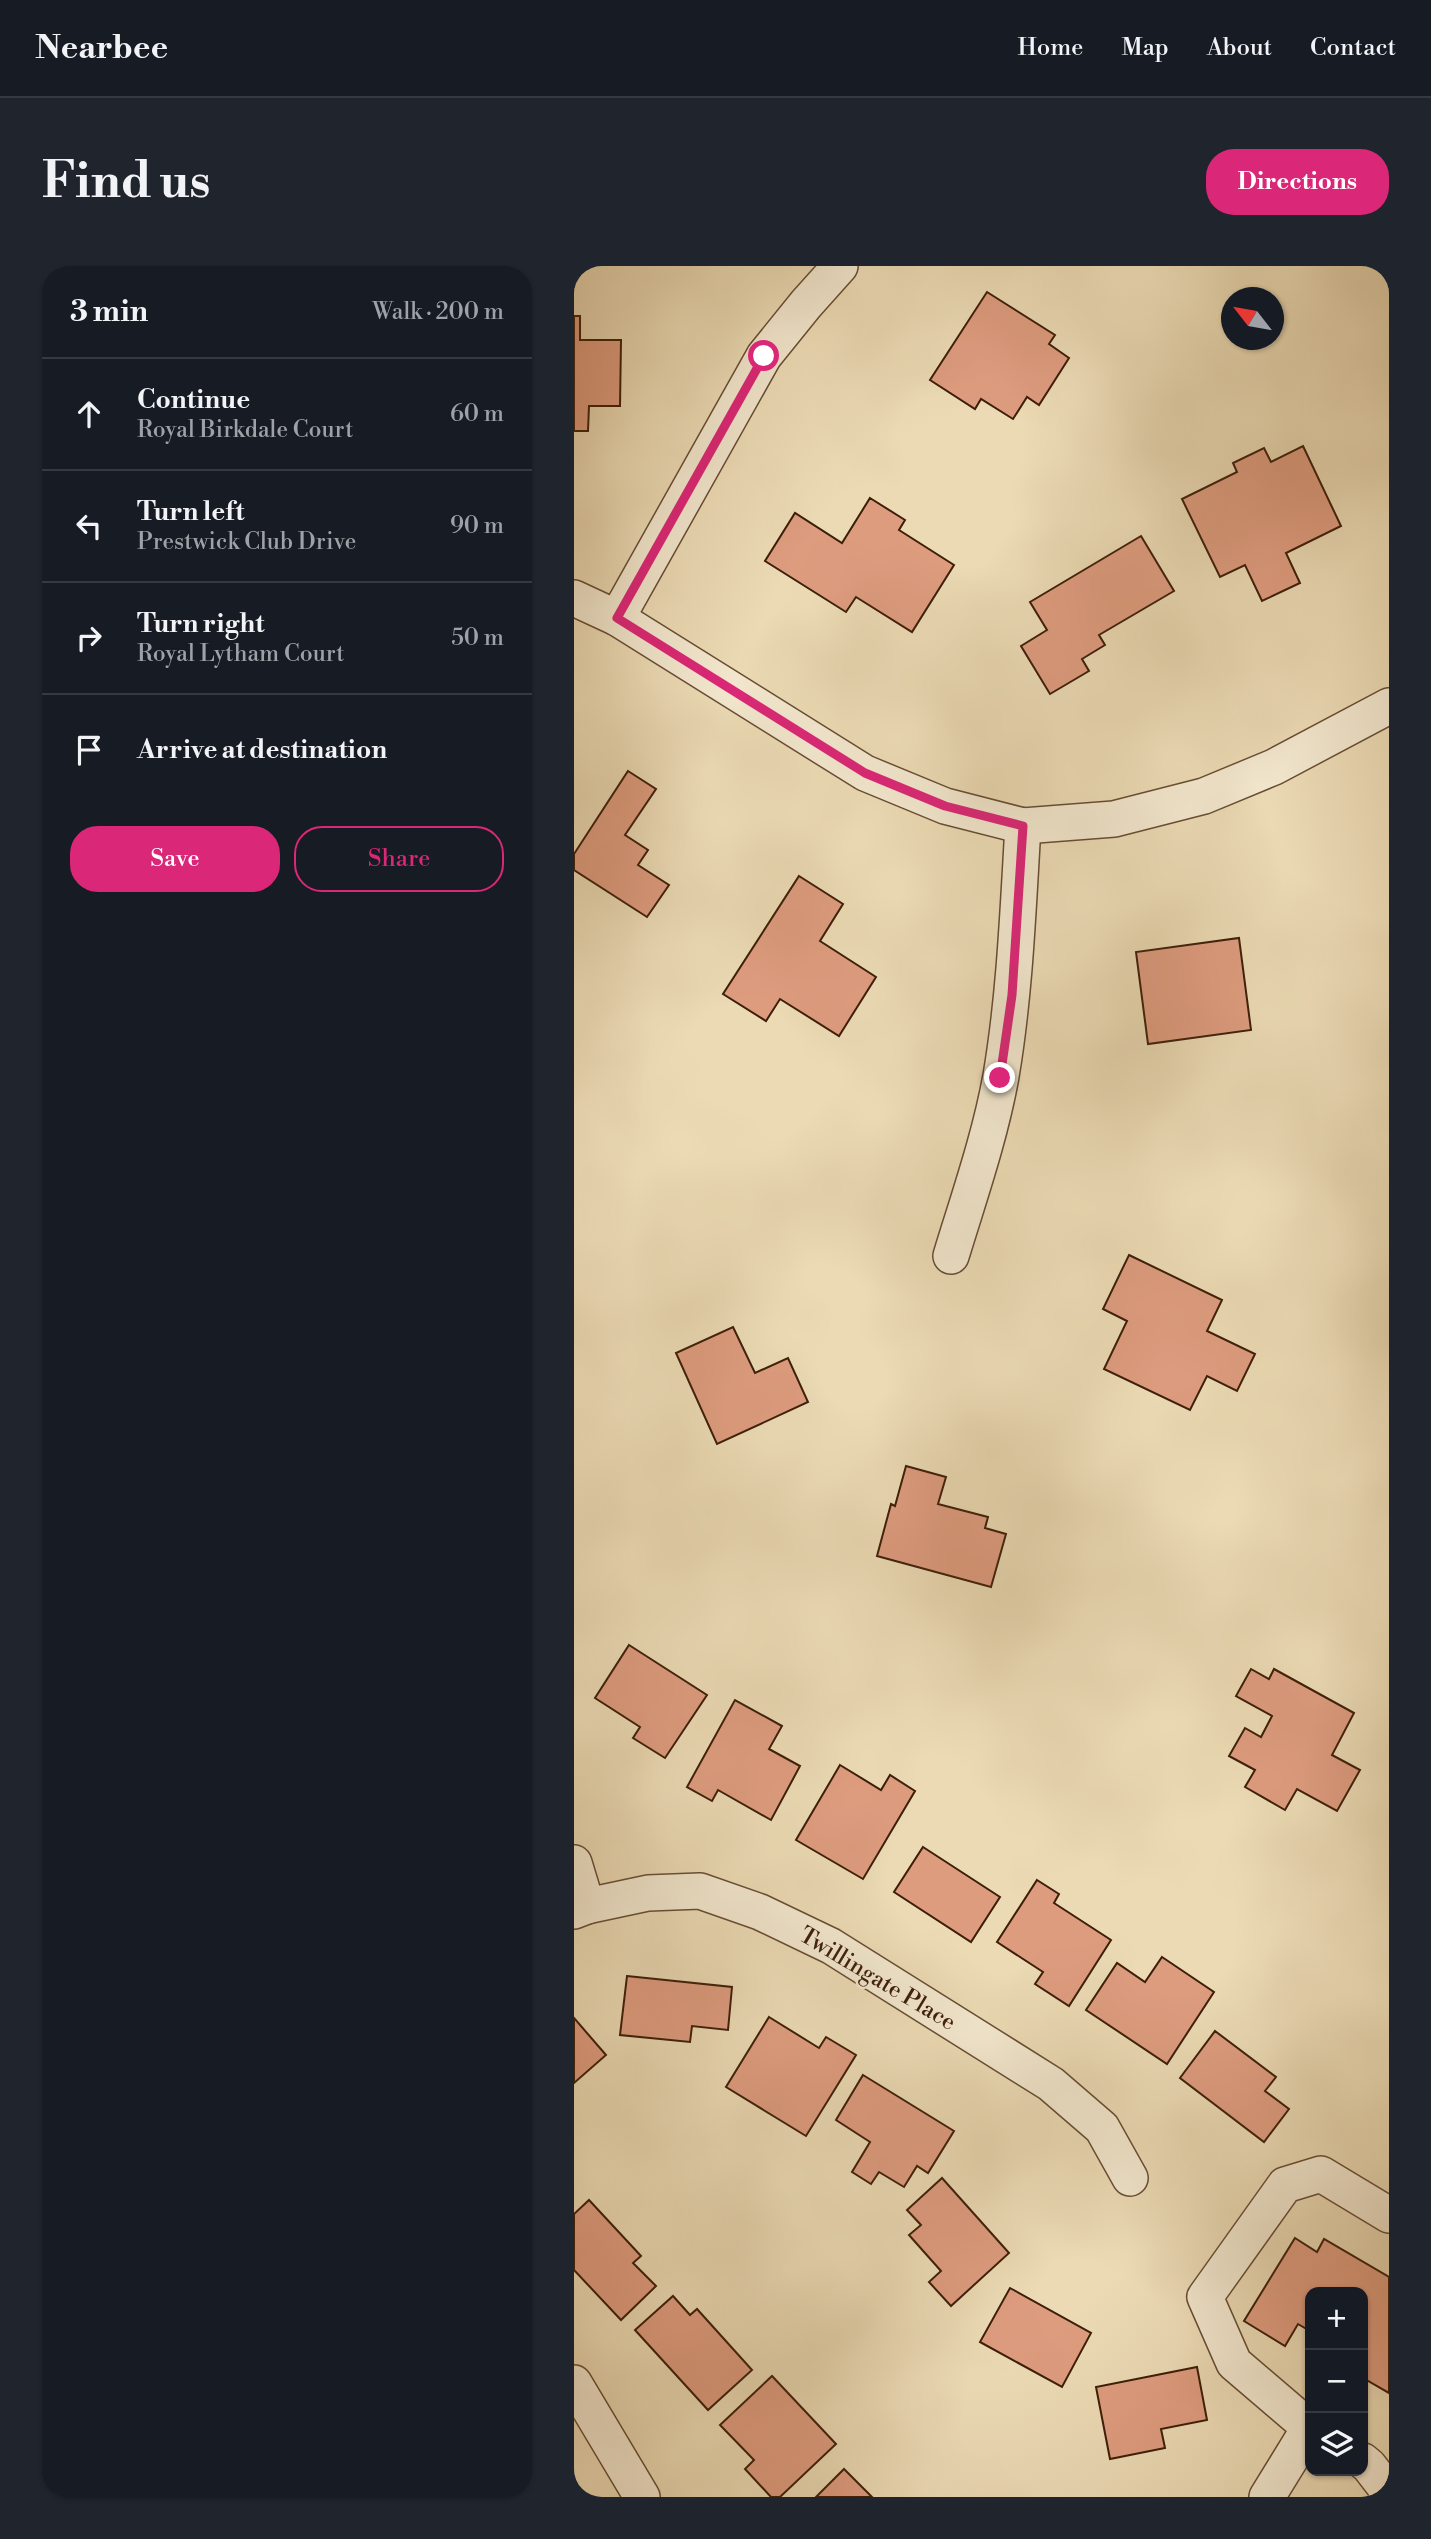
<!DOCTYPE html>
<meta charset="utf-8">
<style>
body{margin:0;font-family:"Libre Bodoni",serif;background:#20242c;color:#f1f3f6}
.controls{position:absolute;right:21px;bottom:21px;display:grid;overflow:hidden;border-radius:14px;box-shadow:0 2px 5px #0004}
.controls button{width:63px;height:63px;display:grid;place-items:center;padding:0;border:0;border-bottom:2px solid #363941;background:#171b24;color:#f1f3f6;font:35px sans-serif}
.compass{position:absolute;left:647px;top:21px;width:63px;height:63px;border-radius:50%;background:#171b24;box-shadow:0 2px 5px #0004;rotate:301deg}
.stop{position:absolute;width:21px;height:21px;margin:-16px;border:5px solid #db2777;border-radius:50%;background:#fff}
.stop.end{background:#db2777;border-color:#fff;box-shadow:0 2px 7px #0008}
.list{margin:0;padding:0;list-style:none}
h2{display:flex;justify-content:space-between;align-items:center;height:91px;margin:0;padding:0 28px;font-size:30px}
h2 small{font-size:23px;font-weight:400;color:#9ea1a6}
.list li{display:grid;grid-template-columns:46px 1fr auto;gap:21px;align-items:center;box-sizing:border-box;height:112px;padding:0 28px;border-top:2px solid #363941}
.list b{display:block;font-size:26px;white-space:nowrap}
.list p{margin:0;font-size:23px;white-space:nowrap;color:#9ea1a6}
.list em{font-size:23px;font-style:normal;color:#9ea1a6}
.actions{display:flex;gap:14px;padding:21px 28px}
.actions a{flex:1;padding:16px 0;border:2px solid #db2777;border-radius:28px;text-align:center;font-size:24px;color:#db2777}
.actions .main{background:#db2777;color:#fff}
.icon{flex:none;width:38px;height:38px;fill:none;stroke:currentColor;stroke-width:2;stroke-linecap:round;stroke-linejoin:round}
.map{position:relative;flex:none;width:815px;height:2231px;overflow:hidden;border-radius:28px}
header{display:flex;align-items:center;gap:42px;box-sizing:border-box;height:98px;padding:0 35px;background:#171b24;border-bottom:2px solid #363941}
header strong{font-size:33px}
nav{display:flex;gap:38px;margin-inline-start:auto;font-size:24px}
.intro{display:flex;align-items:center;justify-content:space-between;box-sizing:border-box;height:168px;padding:0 42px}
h1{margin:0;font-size:49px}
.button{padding:18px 32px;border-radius:28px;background:#db2777;color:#fff;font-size:24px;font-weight:700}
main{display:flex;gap:42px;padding:0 42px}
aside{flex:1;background:#171b24;border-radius:28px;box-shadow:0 2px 5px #0004}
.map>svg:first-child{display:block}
.building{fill:#de9c7f;stroke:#3d1e09;stroke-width:2}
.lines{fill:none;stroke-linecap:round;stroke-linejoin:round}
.minor-casing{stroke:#684d34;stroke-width:38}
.minor{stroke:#f2e7ce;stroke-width:35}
.route{stroke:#db2777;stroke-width:9}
.labels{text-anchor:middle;stroke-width:5;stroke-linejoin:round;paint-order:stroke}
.street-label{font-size:23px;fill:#3d1e09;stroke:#f2e7ce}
</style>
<header>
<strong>Nearbee</strong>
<nav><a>Home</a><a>Map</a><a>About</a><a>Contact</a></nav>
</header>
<div class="intro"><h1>Find us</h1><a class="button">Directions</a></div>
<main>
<aside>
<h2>3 min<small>Walk · 200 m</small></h2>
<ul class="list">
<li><svg class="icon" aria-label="ahead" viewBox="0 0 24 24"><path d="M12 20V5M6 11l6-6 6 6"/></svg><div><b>Continue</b><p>Royal Birkdale Court</p></div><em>60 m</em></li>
<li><svg class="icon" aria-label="left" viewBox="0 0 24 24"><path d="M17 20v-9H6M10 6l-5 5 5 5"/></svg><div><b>Turn left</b><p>Prestwick Club Drive</p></div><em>90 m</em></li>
<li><svg class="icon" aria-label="right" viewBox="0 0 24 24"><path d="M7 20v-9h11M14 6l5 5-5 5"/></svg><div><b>Turn right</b><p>Royal Lytham Court</p></div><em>50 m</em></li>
<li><svg class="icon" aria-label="arrive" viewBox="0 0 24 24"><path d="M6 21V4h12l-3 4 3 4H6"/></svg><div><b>Arrive at destination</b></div></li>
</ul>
<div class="actions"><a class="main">Save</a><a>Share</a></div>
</aside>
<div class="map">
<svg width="815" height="2231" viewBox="0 0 815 2231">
<rect width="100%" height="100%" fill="#ebdab4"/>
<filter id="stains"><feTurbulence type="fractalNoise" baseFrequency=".00286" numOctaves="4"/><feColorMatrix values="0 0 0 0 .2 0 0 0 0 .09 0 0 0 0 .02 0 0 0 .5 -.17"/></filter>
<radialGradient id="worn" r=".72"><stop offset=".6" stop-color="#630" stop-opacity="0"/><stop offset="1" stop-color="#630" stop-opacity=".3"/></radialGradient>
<g class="building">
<polygon points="413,26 481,69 475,78 495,92 465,139 453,131 439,153 407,133 401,143 356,114"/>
<polygon points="0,50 6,50 6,74 47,74 46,140 15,140 14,165 0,165"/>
<polygon points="729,180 767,260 712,287 726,317 688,335 671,299 646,311 608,233 663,206 659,197 690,182 697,196"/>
<polygon points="296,232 331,254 325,264 380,299 338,366 282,331 272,346 191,295 221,247 268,277"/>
<polygon points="567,270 600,325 525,369 531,379 508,393 515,405 476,428 447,380 473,364 456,336"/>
<polygon points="54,505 82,523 51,569 74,584 64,599 95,619 73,651 0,604 0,588"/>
<polygon points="225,610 269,638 246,675 302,711 265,770 206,733 192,755 149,728"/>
<polygon points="665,672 677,764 574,778 562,686"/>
<polygon points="555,989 648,1034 633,1065 681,1088 663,1125 633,1110 616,1144 530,1103 553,1055 529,1043"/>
<polygon points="159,1061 181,1107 214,1092 234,1136 143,1178 102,1087"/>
<polygon points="332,1200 372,1211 364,1238 414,1251 411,1262 432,1268 417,1321 303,1290 317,1238 321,1240"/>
<polygon points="55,1379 133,1429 91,1492 59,1472 66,1461 21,1432"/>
<polygon points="677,1403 695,1413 700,1403 780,1447 758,1489 786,1504 763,1545 723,1523 711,1544 671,1521 681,1504 655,1490 671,1462 687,1471 698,1450 662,1430"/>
<polygon points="161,1434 208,1460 195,1483 226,1500 197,1554 144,1524 138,1535 113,1521"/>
<polygon points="266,1499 307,1524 316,1509 341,1525 289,1613 222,1574"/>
<polygon points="349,1581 426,1631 397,1676 320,1626"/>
<polygon points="463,1614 485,1628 480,1637 537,1674 495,1740 461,1718 469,1706 423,1676"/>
<polygon points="588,1691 640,1726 593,1798 512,1744 543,1697 571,1716"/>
<polygon points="53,1710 158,1721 154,1764 118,1760 116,1776 46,1769"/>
<polygon points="195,1751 245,1782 252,1771 282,1789 232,1870 152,1821"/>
<polygon points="0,1752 32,1789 0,1817"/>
<polygon points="641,1765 702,1811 691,1825 715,1843 690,1876 606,1812"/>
<polygon points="289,1809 380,1865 354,1907 343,1900 330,1921 305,1906 297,1918 278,1906 296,1876 262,1854"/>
<polygon points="368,1912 435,1987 377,2040 355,2016 367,2005 335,1969 347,1959 333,1944"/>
<polygon points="15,1934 67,1990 59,1997 82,2020 47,2054 0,2004 0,1948"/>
<polygon points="721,1972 743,1986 750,1973 815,2011 815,2127 789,2112 789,2026 736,2026 736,2065 724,2058 711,2080 670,2055"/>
<polygon points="436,2022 517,2067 488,2121 406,2076"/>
<polygon points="99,2030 116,2049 123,2043 178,2104 134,2144 61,2064"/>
<polygon points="623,2101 633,2154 587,2163 591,2182 536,2193 522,2121"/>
<polygon points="198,2110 262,2178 206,2231 197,2231 171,2203 180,2194 146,2159"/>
<polygon points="270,2203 298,2231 242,2231"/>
</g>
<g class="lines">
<defs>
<g id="minor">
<polyline points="0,332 43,352 291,507 371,540 449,560 540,553 630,530 700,501 815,440"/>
<polyline points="43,352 190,90 232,38 266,0"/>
<path d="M377,990c18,-59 39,-119 50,-180 14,-83 17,-167 22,-250"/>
<polyline points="0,1597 13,1640"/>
<polyline points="0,1645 13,1640 74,1627 126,1625 186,1646 257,1680 477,1818 528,1862 556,1912"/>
<polyline points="0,2117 68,2231"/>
<polyline points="736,2162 660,2097 631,2031 711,1919 747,1908 815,1949"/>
<polyline points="789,2195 795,2200 815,2226"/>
<polyline points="693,2231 736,2161"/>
</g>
</defs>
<use href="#minor" class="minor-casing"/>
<use href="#minor" class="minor"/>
</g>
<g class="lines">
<polyline class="route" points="190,90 43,352 291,507 371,540 449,560 438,729 426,812"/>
</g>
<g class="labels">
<g class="street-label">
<text transform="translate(304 1712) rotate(31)" y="8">Twillingate Place</text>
</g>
</g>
<rect width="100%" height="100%" filter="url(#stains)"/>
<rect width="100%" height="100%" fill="url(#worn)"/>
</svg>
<div class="controls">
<button>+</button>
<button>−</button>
<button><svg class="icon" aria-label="layers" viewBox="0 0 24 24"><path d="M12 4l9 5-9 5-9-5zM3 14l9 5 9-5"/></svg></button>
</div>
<svg class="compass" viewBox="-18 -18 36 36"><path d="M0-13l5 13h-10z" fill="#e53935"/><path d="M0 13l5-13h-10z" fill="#9ea1a6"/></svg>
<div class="stop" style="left:190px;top:90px"></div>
<div class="stop end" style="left:426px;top:812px"></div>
</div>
</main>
